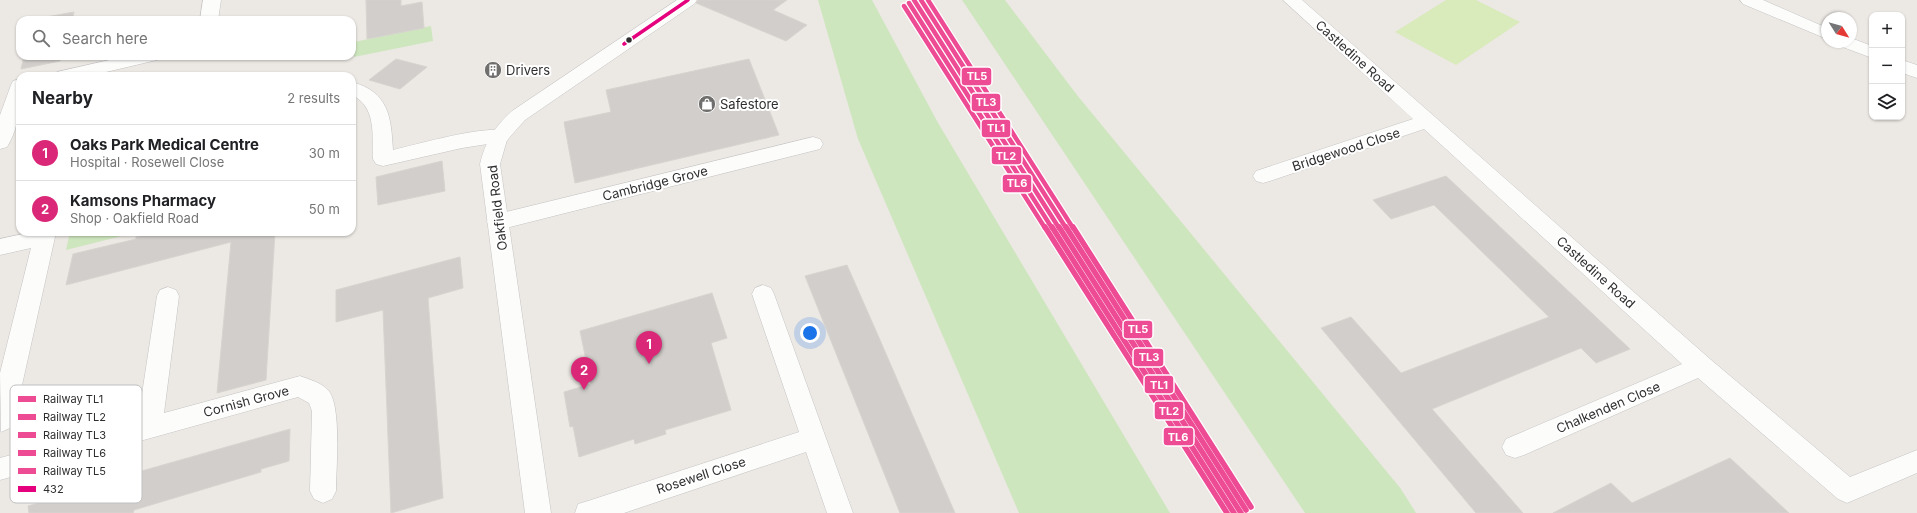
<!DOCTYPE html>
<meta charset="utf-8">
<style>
body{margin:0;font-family:Inter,sans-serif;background:#f2f2f2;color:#202124}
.controls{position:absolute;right:12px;top:12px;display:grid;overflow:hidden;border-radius:8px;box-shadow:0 1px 3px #0004}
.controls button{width:36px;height:36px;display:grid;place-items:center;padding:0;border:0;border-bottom:1px solid #e0e0e0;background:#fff;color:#202124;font:20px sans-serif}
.compass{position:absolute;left:1821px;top:12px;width:36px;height:36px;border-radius:50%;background:#fff;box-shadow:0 1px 3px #0004;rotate:127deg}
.you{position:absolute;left:810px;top:333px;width:14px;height:14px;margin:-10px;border:3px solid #fff;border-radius:50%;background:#1a73e8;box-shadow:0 0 0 6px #1a73e833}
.badge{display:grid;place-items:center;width:26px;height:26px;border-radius:50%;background:#db2777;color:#fff;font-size:13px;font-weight:700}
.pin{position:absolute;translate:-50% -33px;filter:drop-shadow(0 1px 2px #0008)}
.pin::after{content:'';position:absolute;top:21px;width:14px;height:12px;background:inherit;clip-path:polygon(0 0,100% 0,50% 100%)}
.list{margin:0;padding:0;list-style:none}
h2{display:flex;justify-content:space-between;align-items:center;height:52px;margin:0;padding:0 16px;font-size:17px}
h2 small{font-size:13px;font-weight:400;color:#757577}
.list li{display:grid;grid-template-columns:26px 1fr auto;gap:12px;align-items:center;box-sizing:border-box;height:56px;padding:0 16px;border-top:1px solid #e0e0e0}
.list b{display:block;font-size:15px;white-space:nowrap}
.list p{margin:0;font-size:13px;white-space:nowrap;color:#757577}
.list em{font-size:13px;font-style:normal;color:#757577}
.icon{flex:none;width:22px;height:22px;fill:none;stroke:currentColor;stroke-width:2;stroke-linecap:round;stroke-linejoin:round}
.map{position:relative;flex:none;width:1917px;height:513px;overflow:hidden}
.search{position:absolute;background:#fff;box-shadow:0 1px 3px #0004;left:16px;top:16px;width:340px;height:44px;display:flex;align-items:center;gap:10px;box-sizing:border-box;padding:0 14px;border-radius:12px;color:#757577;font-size:15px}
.panel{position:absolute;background:#fff;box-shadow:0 1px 3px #0004;left:16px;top:72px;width:340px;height:164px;border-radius:12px}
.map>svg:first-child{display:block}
.green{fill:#cee6be}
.pitch{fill:#d9eabb}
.building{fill:#d1cecb;stroke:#d7d4d0}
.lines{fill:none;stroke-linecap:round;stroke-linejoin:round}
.street-casing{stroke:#c5c4c5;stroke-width:1}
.secondary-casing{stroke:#c5c4c5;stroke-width:1}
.street{fill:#fcfcfb;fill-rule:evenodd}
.secondary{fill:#fcfcfb;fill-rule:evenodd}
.bus-1-casing{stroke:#fff;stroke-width:6}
.bus-1{stroke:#e5007d;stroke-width:3.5}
.rail-1-far1-casing{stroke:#fff;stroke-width:7}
.rail-1-casing{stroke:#fff;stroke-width:8}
.rail-2-far1-casing{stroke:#fff;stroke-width:7}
.rail-2-casing{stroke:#fff;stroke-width:8}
.rail-3-far1-casing{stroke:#fff;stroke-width:7}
.rail-3-casing{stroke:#fff;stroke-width:8}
.rail-4-far1-casing{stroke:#fff;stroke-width:7}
.rail-4-casing{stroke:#fff;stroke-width:8}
.rail-5-far1-casing{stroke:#fff;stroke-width:7}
.rail-5-casing{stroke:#fff;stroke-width:8}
.rail-1-far1{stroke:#ee4b95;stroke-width:4.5}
.rail-1{stroke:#ee4b95;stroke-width:5.5}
.rail-2-far1{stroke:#ee4b95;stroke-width:4.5}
.rail-2{stroke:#ee4b95;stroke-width:5.5}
.rail-3-far1{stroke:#ee4b95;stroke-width:4.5}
.rail-3{stroke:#ee4b95;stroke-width:5.5}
.rail-4-far1{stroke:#ee4b95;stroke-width:4.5}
.rail-4{stroke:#ee4b95;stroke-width:5.5}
.rail-5-far1{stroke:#ee4b95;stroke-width:4.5}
.rail-5{stroke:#ee4b95;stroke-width:5.5}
.bus-dot{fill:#2e2e2e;stroke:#fff;stroke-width:1.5}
.labels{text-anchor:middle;stroke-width:4;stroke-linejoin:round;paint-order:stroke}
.street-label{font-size:13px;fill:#2e2e2e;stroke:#fff}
.poi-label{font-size:13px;fill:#2e2e2e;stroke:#fff;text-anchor:start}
.key{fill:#fff;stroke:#c0c0c0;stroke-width:1}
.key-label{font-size:11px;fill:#2e2e2e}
.line-badge{stroke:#fff;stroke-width:1.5}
.badge-label{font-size:11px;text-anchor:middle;font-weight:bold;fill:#fff}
</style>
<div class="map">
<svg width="1917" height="513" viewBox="0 0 1917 513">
<rect width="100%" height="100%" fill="#ece8e4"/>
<g class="green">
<polygon points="818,0 872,0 937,121 1170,513 1019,513 858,139"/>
<polygon points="962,0 1005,0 1077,95 1401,489 1416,513 1305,513"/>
<polygon points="431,26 433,41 354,57 354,42"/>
<polygon points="70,232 138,232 66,250"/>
</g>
<polygon class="pitch" points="1446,0 1476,0 1520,22 1456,65 1395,32"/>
<g class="building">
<polygon points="366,0 401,0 401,6 422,2 424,28 367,39"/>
<polygon points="698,0 787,0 773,10 807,25 786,41 696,3"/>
<polygon points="74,12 72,20 34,20 35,19"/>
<polygon points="24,56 61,56 60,61 21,69"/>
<polygon points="396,59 427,67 400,89 369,80"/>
<polygon points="749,59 779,135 575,183 564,122 611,112 606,90"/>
<polygon points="442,161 445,191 378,205 376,177"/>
<polygon points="1446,176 1630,349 1596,363 1581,348 1432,409 1523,513 1476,513 1321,328 1351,317 1401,373 1549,317 1434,205 1391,219 1373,200"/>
<polygon points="156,232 275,232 266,380 217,393 231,242 66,285 73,254 136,239 136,237"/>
<polygon points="460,257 463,288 428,298 443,498 391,513 383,310 336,322 336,290"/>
<polygon points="847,265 880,340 955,513 900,513 805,276"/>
<polygon points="712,293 727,338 711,343 731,410 665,430 666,434 635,444 634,439 579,457 573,426 570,427 564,392 591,384 580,331"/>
<polygon points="290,429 289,461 261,469 261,472 134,510 133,513 29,513 28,506 137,475 138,472"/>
<polygon points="1730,458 1789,513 1553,513 1611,483 1632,503"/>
</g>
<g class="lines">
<defs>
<g id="street">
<polygon points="203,0 221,0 218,20 200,20"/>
<polygon points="1283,0 1302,0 1710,359 1850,477 1917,450 1917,473 1847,503 1838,499 1698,378 1524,455 1515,458 1506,455 1502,447 1506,439 1682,364 1424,129 1270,181 1263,183 1256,181 1253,176 1256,171 1413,119"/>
<polygon points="1740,0 1763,0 1827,28 1827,39 1743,4"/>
<polygon points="1851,38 1872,46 1872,58 1840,46 1837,42 1851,42"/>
<polygon points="127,56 160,56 157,60 89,76 55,76 57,72"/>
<polygon points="1902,60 1917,65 1917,78 1902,73"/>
<path d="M20,79c0,24 0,47 -13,68l-7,2v-34l11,-30 2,-4z"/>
<path d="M352,82c37,10 39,35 41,68 26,-6 91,-25 114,-19l3,5 -3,5 -45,7 -79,18 -7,-2 -3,-5c-1,-23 4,-52 -21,-64z"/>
<polygon points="813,137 820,139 823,144 820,149 498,230 490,227 487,222 490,217 498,214"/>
<polygon points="32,232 52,232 55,237 14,421 10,428 1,432 0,373 31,248 0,255 0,239"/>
<polygon points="763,285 771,288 774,294 853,513 827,513 806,452 624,513 575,513 578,504 588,501 799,432 752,294 755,288"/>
<path d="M168,287l8,3 3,6 -15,117 136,-37c8,3 22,7 28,14 14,15 8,79 8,101l-4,8 -9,4 -9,-4 -4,-8 2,-80 -3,-8 -11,-6 -298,83v-22l138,-38 19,-124 3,-6z"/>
</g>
<path id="secondary" d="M677,0h20l-3,4 -169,116 -18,20 -7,24 51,349h-26l-45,-349c5,-22 15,-38 32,-53z"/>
</defs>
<use href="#street" class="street-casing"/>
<use href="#secondary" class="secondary-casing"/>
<use href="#street" class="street"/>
<use href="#secondary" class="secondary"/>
<defs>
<polyline id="bus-1" points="624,44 688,0"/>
</defs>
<use href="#bus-1" class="bus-1-casing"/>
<use href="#bus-1" class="bus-1"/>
<defs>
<polyline id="rail-1-far1" points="914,0 1059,228"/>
<polyline id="rail-1" points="1059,227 1241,513"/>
<polyline id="rail-2-far1" points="909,3 1052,228"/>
<polyline id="rail-2" points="1052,227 1234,513"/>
<polyline id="rail-3-far1" points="921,0 1066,228"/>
<polyline id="rail-3" points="1066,227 1246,510"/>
<polyline id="rail-4-far1" points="904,6 1045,228"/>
<polyline id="rail-4" points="1045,227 1227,513"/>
<polyline id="rail-5-far1" points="928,0 1073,228"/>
<polyline id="rail-5" points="1073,227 1251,507"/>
</defs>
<use href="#rail-1-far1" class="rail-1-far1-casing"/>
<use href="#rail-1" class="rail-1-casing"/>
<use href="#rail-2-far1" class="rail-2-far1-casing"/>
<use href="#rail-2" class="rail-2-casing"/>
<use href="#rail-3-far1" class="rail-3-far1-casing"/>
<use href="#rail-3" class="rail-3-casing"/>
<use href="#rail-4-far1" class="rail-4-far1-casing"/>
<use href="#rail-4" class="rail-4-casing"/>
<use href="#rail-5-far1" class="rail-5-far1-casing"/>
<use href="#rail-5" class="rail-5-casing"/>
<use href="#rail-1-far1" class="rail-1-far1"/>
<use href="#rail-1" class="rail-1"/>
<use href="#rail-2-far1" class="rail-2-far1"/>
<use href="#rail-2" class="rail-2"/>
<use href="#rail-3-far1" class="rail-3-far1"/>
<use href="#rail-3" class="rail-3"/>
<use href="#rail-4-far1" class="rail-4-far1"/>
<use href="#rail-4" class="rail-4"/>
<use href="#rail-5-far1" class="rail-5-far1"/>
<use href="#rail-5" class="rail-5"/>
</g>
<defs>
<symbol id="building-disc" viewBox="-11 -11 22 22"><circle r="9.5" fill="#706f6e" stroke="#fff"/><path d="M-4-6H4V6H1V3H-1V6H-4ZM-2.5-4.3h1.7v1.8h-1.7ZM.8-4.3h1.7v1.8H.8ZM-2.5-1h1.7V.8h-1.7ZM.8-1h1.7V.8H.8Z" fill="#fff"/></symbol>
<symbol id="shop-disc" viewBox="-11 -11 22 22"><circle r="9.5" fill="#706f6e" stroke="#fff"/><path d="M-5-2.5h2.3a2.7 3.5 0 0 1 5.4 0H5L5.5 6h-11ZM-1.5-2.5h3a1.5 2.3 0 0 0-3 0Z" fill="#fff"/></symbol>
</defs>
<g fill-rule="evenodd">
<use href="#building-disc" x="483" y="60" width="20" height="20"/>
<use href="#shop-disc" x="697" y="94" width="20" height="20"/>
</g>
<circle class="bus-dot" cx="629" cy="40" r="3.5"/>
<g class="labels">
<g class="street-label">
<text transform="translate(1355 56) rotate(42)" y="5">Castledine Road</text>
<text transform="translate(1346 149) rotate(-18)" y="5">Bridgewood Close</text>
<text transform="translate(655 183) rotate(-14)" y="5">Cambridge Grove</text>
<text transform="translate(497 208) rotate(-97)" y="5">Oakfield Road</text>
<text transform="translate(1596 272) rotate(42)" y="5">Castledine Road</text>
<text transform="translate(246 401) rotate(-15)" y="5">Cornish Grove</text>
<text transform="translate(1608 407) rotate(-23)" y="5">Chalkenden Close</text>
<text transform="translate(701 475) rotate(-18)" y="5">Rosewell Close</text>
</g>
<g class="poi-label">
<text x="506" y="75">Drivers</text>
<text x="720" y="109">Safestore</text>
</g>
</g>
<rect x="10" y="385" width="132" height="118" rx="6" class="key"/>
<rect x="18" y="396" width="18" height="6" fill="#ee4b95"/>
<rect x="18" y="414" width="18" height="6" fill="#ee4b95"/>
<rect x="18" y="432" width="18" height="6" fill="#ee4b95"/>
<rect x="18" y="450" width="18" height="6" fill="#ee4b95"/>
<rect x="18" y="468" width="18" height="6" fill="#ee4b95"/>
<rect x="18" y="486" width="18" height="6" fill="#e5007d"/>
<g class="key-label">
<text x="43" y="403">Railway TL1</text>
<text x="43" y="421">Railway TL2</text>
<text x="43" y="439">Railway TL3</text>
<text x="43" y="457">Railway TL6</text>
<text x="43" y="475">Railway TL5</text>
<text x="43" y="493">432</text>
</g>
<g class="line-badge">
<rect x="961" y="67" width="31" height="19" rx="4" fill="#ee4b95"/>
<rect x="971" y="93" width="30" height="19" rx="4" fill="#ee4b95"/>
<rect x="981" y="119" width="30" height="19" rx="4" fill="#ee4b95"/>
<rect x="991" y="146" width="31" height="19" rx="4" fill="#ee4b95"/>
<rect x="1002" y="174" width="30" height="19" rx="4" fill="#ee4b95"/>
<rect x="1123" y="320" width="30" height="19" rx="4" fill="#ee4b95"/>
<rect x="1133" y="348" width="31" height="19" rx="4" fill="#ee4b95"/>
<rect x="1144" y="375" width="30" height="19" rx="4" fill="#ee4b95"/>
<rect x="1154" y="401" width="30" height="19" rx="4" fill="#ee4b95"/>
<rect x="1163" y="427" width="31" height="19" rx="4" fill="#ee4b95"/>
</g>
<g class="badge-label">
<text x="977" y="80">TL5</text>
<text x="986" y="106">TL3</text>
<text x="996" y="132">TL1</text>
<text x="1006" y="160">TL2</text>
<text x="1017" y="187">TL6</text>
<text x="1138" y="333">TL5</text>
<text x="1149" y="361">TL3</text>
<text x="1159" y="389">TL1</text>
<text x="1169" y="415">TL2</text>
<text x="1178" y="441">TL6</text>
</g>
</svg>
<div class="controls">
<button>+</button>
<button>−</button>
<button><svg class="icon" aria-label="layers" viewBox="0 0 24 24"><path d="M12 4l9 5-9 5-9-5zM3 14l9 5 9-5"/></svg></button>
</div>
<svg class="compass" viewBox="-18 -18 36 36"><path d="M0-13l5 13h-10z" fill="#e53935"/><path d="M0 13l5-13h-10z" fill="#757577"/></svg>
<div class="you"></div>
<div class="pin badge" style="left:649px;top:364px">1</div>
<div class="pin badge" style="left:584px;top:390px">2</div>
<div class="search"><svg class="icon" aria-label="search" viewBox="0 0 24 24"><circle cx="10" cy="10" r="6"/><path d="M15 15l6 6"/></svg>Search here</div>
<section class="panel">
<h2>Nearby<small>2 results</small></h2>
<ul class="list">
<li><span class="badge">1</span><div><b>Oaks Park Medical Centre</b><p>Hospital · Rosewell Close</p></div><em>30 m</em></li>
<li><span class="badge">2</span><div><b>Kamsons Pharmacy</b><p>Shop · Oakfield Road</p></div><em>50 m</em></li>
</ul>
</section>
</div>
